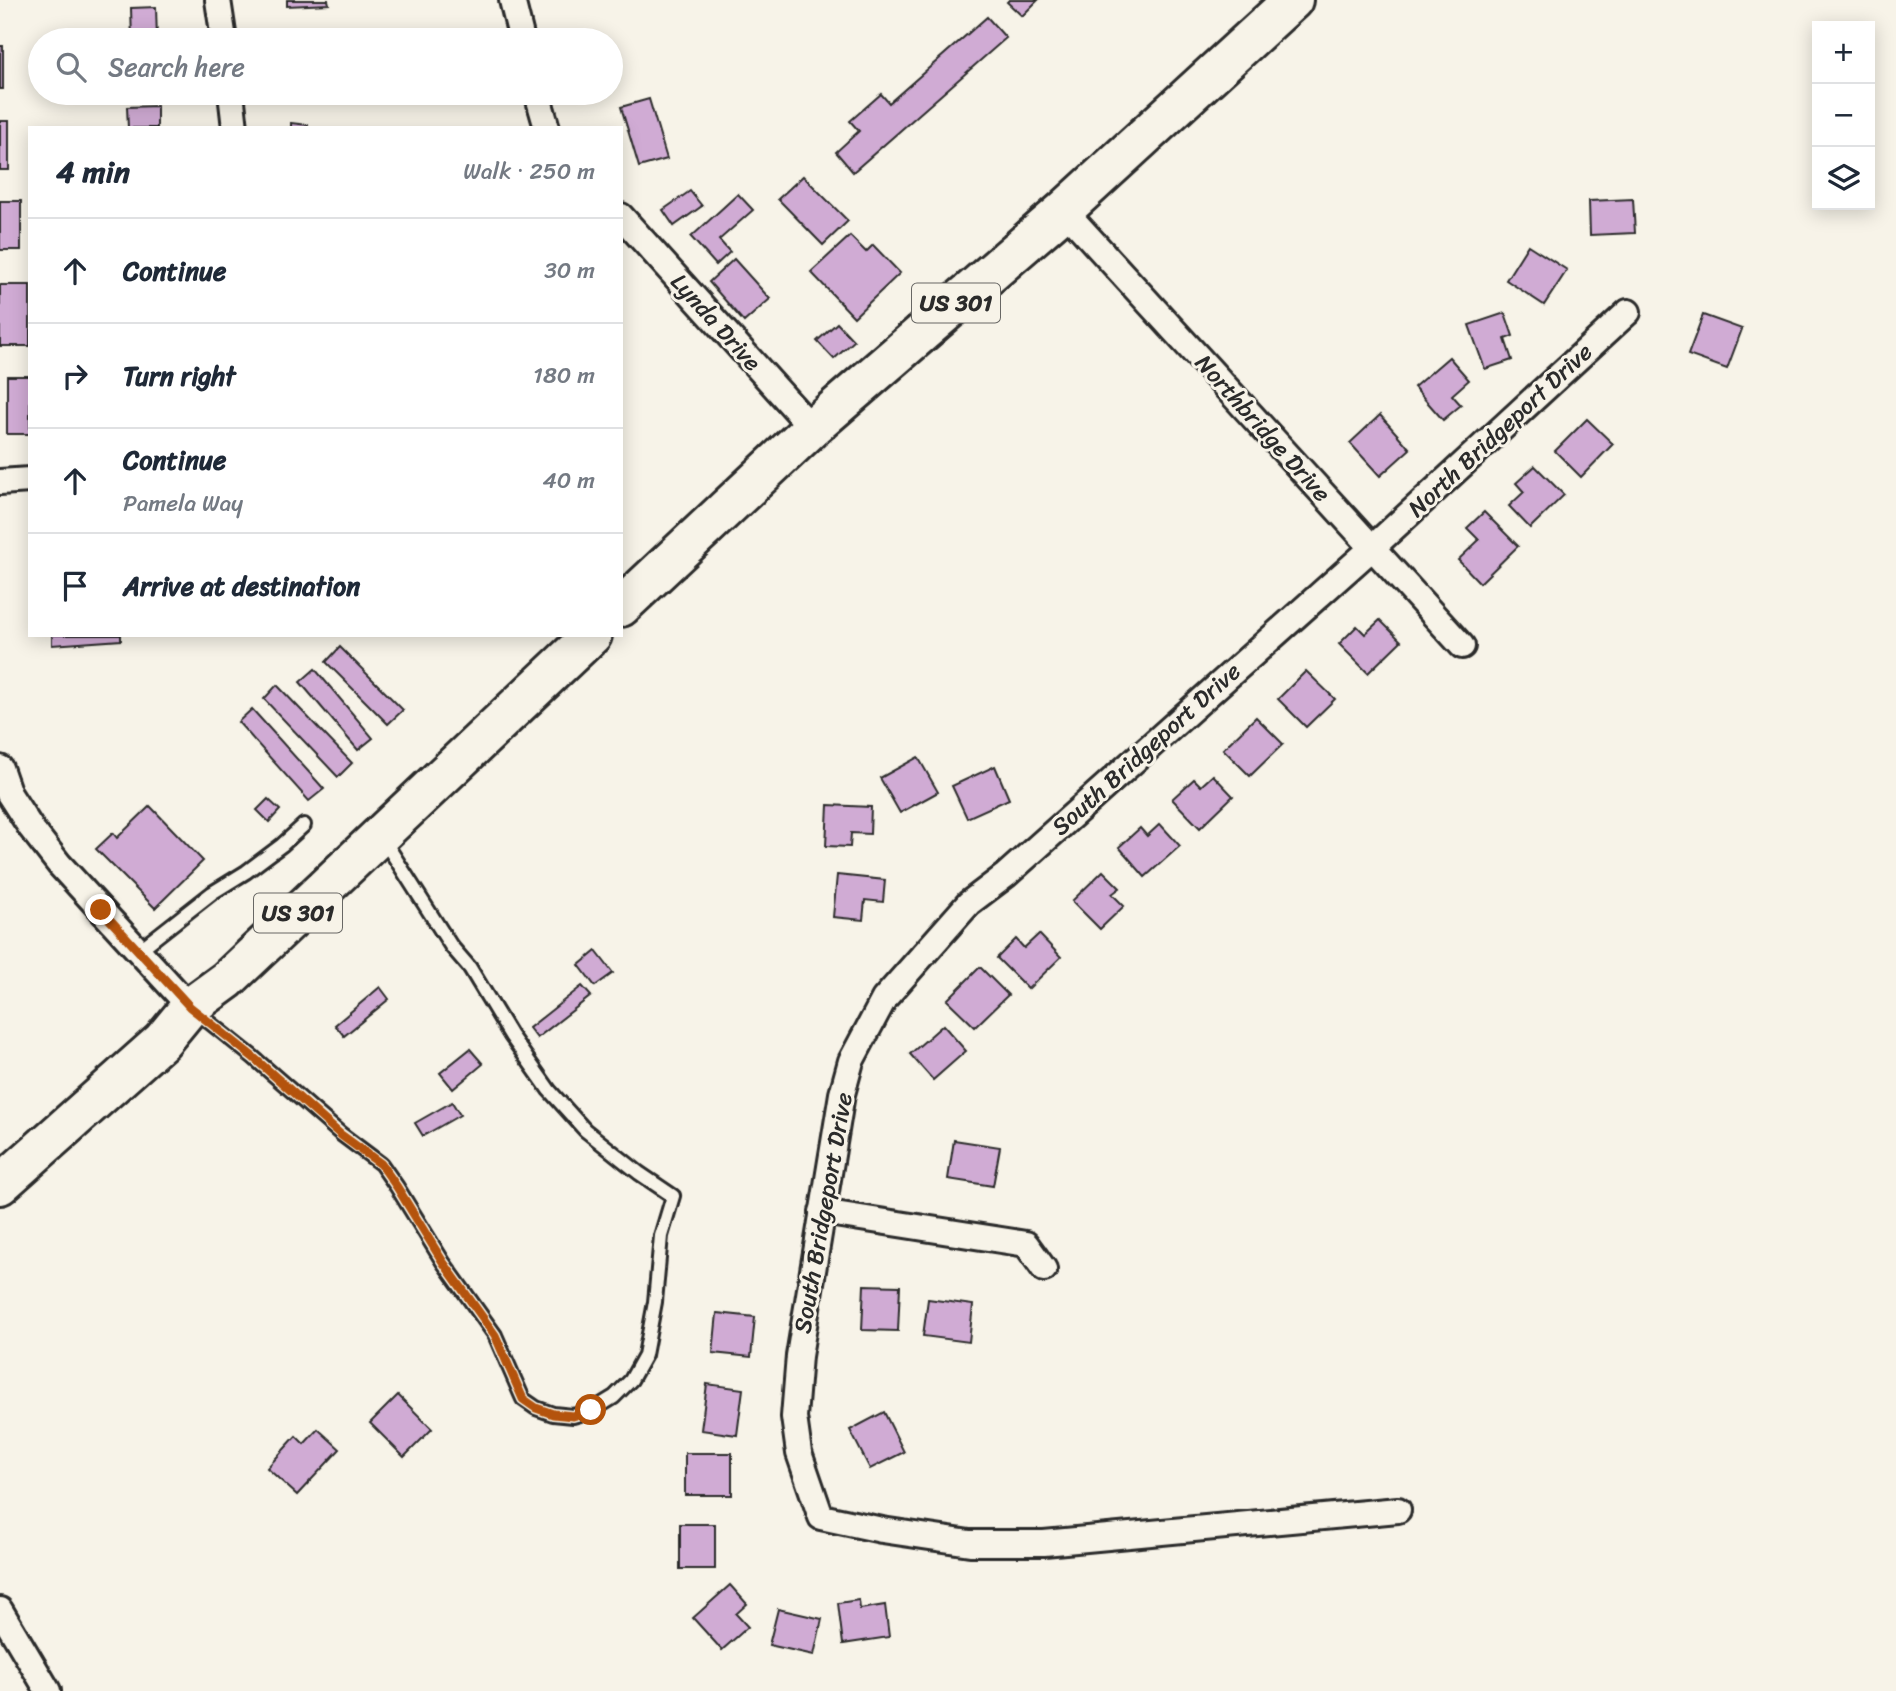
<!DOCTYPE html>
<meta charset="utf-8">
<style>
body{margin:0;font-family:Sriracha,sans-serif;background:#f6f6f7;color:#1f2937}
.controls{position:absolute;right:21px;top:21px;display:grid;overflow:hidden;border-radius:0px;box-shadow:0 4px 18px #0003}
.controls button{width:63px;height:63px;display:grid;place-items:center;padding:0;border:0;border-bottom:2px solid #e0e1e3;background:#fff;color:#1f2937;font:35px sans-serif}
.stop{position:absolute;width:21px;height:21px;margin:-16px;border:5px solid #b45309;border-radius:50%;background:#fff}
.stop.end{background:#b45309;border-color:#fff;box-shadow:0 2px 7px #0008}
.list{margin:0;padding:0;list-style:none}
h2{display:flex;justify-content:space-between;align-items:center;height:91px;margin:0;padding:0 28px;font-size:30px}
h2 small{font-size:23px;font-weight:400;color:#747a83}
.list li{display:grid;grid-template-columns:46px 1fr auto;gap:21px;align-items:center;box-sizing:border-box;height:105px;padding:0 28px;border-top:2px solid #e0e1e3}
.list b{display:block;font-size:26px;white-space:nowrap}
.list p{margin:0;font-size:23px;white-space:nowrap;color:#747a83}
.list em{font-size:23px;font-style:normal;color:#747a83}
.icon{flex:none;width:38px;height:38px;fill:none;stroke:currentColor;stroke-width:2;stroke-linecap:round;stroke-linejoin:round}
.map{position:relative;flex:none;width:1896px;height:1691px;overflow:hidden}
.search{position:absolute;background:#fff;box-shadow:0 4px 18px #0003;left:28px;top:28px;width:595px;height:77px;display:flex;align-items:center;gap:18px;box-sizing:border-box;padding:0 24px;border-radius:38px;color:#747a83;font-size:26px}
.panel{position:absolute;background:#fff;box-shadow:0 4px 18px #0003;left:28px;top:126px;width:595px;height:511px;border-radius:0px}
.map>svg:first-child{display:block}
.building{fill:#d0abd4;stroke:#2b2b2b;stroke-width:2}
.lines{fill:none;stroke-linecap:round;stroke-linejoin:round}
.service-casing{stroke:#2b2b2b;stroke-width:18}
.minor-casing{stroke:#2b2b2b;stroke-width:30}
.trunk-casing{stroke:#2b2b2b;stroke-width:44}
.service{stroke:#f7f3e8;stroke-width:12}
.minor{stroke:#f7f3e8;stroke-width:24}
.trunk{stroke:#f7f3e8;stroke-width:38}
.route{stroke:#b45309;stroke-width:9}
.labels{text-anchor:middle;stroke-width:6;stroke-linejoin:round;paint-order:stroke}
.shield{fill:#f7f3e8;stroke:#686764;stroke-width:2}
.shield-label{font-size:23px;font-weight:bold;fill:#2b2b2b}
.street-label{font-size:24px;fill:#2b2b2b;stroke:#f7f3e8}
</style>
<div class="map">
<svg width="1896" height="1691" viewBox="0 0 1896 1691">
<rect width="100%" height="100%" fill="#f7f3e8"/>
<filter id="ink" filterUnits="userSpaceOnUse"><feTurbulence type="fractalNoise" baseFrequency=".0143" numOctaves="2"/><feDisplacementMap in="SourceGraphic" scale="14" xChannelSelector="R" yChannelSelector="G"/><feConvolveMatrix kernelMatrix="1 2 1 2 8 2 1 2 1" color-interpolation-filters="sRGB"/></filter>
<g filter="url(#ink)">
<g class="building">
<polygon points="287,0 328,0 329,4 287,6"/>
<polygon points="1009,0 1038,0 1022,16 1007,2"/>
<polygon points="156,7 157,40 132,40 131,8"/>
<polygon points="987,17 1006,38 853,172 836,152 859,131 850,121 881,94 889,103"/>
<rect x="291" y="32" width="29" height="8"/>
<rect x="407" y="33" width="16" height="7"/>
<rect x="0" y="46" width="3" height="43"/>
<rect x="407" y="93" width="16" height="3"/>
<polygon points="649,99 667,159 639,167 621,107"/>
<polygon points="157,106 157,128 128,128 127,107"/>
<rect x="0" y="121" width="9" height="49"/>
<polygon points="291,123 308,125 307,128 291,128"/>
<polygon points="803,176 848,221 823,245 778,199"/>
<polygon points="690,191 702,206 674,226 663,210"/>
<polygon points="738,194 753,210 719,240 730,252 716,265 691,237"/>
<polygon points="1633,199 1635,233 1590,235 1589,201"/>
<rect x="0" y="201" width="21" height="49"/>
<polygon points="850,236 866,252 873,245 900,273 854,317 811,272"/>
<polygon points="1528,245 1567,270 1544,305 1506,280"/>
<polygon points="734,259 770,299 744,322 709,282"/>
<rect x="0" y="285" width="30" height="61"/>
<polygon points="1505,313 1513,336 1505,339 1512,360 1485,369 1469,325"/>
<polygon points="1703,315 1742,329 1727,369 1688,355"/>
<polygon points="837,323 854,341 834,359 817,341"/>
<polygon points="1449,357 1469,380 1452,395 1461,405 1443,420 1414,387"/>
<rect x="7" y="376" width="23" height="58"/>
<polygon points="1380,415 1410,449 1380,476 1350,443"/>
<polygon points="1587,419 1613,444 1581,477 1555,451"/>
<polygon points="1535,466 1564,495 1530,528 1509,506 1524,492 1516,483"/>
<polygon points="1484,512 1518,546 1480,583 1458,560 1479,540 1467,528"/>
<polygon points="1380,620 1401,641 1368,673 1339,644 1357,626 1365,634"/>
<polygon points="52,635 121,635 121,640 52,645"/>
<polygon points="340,647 403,710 388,724 326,662"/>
<polygon points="315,669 373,738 358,750 300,682"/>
<polygon points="1306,671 1335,699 1306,727 1278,699"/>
<polygon points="277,685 352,763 338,777 264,699"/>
<polygon points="252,709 324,789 309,801 238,722"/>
<polygon points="1256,717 1283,744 1250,776 1223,749"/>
<polygon points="918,757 938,792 900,813 880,778"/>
<polygon points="995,766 1009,799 967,818 952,786"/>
<polygon points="1213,775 1233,796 1200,828 1172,799 1194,779 1201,786"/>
<polygon points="268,799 280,810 269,822 257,810"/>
<polygon points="828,805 871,807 870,834 851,833 850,847 826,846"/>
<polygon points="150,806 203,861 155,908 96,849 113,833 117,838"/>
<polygon points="1160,824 1180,846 1145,877 1119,847 1140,828 1147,836"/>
<polygon points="1103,871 1120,888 1112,894 1124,906 1100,929 1072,901"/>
<polygon points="837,875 885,880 883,902 865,900 863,920 833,917"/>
<polygon points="1039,934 1061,957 1028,989 997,958 1016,939 1024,948"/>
<polygon points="596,951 613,973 595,986 579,965"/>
<polygon points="980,967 1008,995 975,1027 947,1000"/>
<polygon points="582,986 591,996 537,1038 529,1028"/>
<polygon points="380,987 389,999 344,1036 335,1025"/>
<polygon points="943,1025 966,1051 933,1080 910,1054"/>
<polygon points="470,1049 483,1064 453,1089 440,1073"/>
<polygon points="452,1102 460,1115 423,1136 415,1123"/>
<polygon points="954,1140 1000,1147 993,1186 948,1179"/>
<polygon points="864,1285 900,1286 898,1331 862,1330"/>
<polygon points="928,1299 973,1305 969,1342 923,1336"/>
<polygon points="717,1313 755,1317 751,1357 713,1353"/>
<polygon points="707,1384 743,1389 737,1435 701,1430"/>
<polygon points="398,1395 432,1429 404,1457 370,1423"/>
<polygon points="884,1412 904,1452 870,1469 850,1430"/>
<polygon points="318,1429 340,1449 297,1495 267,1468 296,1436 304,1444"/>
<rect x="685" y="1453" width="47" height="42"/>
<rect x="680" y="1524" width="35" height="45"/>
<polygon points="730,1585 747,1604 736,1614 748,1627 722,1650 693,1618"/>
<polygon points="859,1600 860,1609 885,1605 889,1637 843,1644 838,1603"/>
<polygon points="778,1609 822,1619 814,1655 769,1645"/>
</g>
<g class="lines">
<defs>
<g id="service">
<polyline points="138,951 212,893 246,872 282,845 304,825"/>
<polyline points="193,1009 253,1057 341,1134 381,1164 397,1187 443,1262 495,1335 523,1399 536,1408 553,1414 573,1416 591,1411 614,1397 631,1380 645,1355 655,1302 661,1236 673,1196 639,1173 585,1130 549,1090 511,1036 470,968 451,946 383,839"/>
</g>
<g id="minor">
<polyline points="218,0 224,40"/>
<polyline points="512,0 522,40"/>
<polyline points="231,93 235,128"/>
<polyline points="537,93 547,128"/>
<polyline points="1064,210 1462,646"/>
<polyline points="621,216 812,428"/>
<polyline points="0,482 30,480"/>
<polyline points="0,768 9,794 31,828 59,864 190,1007"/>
<polyline points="822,1212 1026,1244 1044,1269"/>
<polyline points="1398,1510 1044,1543 970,1543 882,1530 821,1517 799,1453 794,1417 799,1356 842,1094 851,1061 884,999 969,903 1006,875 1372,548 1628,312"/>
<polyline points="0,1610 48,1691"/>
</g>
<g id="trunk">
<polyline points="621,607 812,428 1064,210 1293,0"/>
<polyline points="0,1185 162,1041 190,1007 227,980 592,635"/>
</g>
</defs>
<use href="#service" class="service-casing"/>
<use href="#minor" class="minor-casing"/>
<use href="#trunk" class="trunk-casing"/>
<use href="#service" class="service"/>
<use href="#minor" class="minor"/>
<use href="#trunk" class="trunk"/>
</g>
</g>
<g class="lines" filter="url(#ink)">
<polyline class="route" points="101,910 190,1007 253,1057 341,1135 381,1164 397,1187 443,1262 495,1335 523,1399 536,1408 553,1414 573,1416 591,1410"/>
</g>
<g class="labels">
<g class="shield">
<rect x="912" y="283.5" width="88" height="39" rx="5"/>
<rect x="254" y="893.5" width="88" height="39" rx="5"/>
</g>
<g class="shield-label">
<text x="956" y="311">US 301</text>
<text x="298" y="921">US 301</text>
</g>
<g class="street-label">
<text transform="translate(716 322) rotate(48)" y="8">Lynda Drive</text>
<text transform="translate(1263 428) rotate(48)" y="8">Northbridge Drive</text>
<text transform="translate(1500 430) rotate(-43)" y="8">North Bridgeport Drive</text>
<text transform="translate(1146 749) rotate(-42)" y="8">South Bridgeport Drive</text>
<text transform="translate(823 1213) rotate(-80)" y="8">South Bridgeport Drive</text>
</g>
</g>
</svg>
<div class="controls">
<button>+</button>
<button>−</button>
<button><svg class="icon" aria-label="layers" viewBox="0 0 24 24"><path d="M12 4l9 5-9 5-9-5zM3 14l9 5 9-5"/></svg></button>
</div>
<div class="stop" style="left:591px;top:1410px"></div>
<div class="stop end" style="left:101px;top:910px"></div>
<div class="search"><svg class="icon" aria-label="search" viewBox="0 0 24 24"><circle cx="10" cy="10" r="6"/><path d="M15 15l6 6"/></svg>Search here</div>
<section class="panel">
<h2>4 min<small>Walk · 250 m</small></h2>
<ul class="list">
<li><svg class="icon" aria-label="ahead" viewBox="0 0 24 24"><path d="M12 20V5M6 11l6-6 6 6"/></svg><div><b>Continue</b></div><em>30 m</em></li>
<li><svg class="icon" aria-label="right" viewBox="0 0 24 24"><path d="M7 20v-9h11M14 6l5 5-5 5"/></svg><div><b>Turn right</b></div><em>180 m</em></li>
<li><svg class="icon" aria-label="ahead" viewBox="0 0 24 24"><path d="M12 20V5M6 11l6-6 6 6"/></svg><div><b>Continue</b><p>Pamela Way</p></div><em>40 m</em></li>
<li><svg class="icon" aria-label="arrive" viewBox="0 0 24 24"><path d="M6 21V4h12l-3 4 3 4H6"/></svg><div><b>Arrive at destination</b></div></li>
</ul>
</section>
</div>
